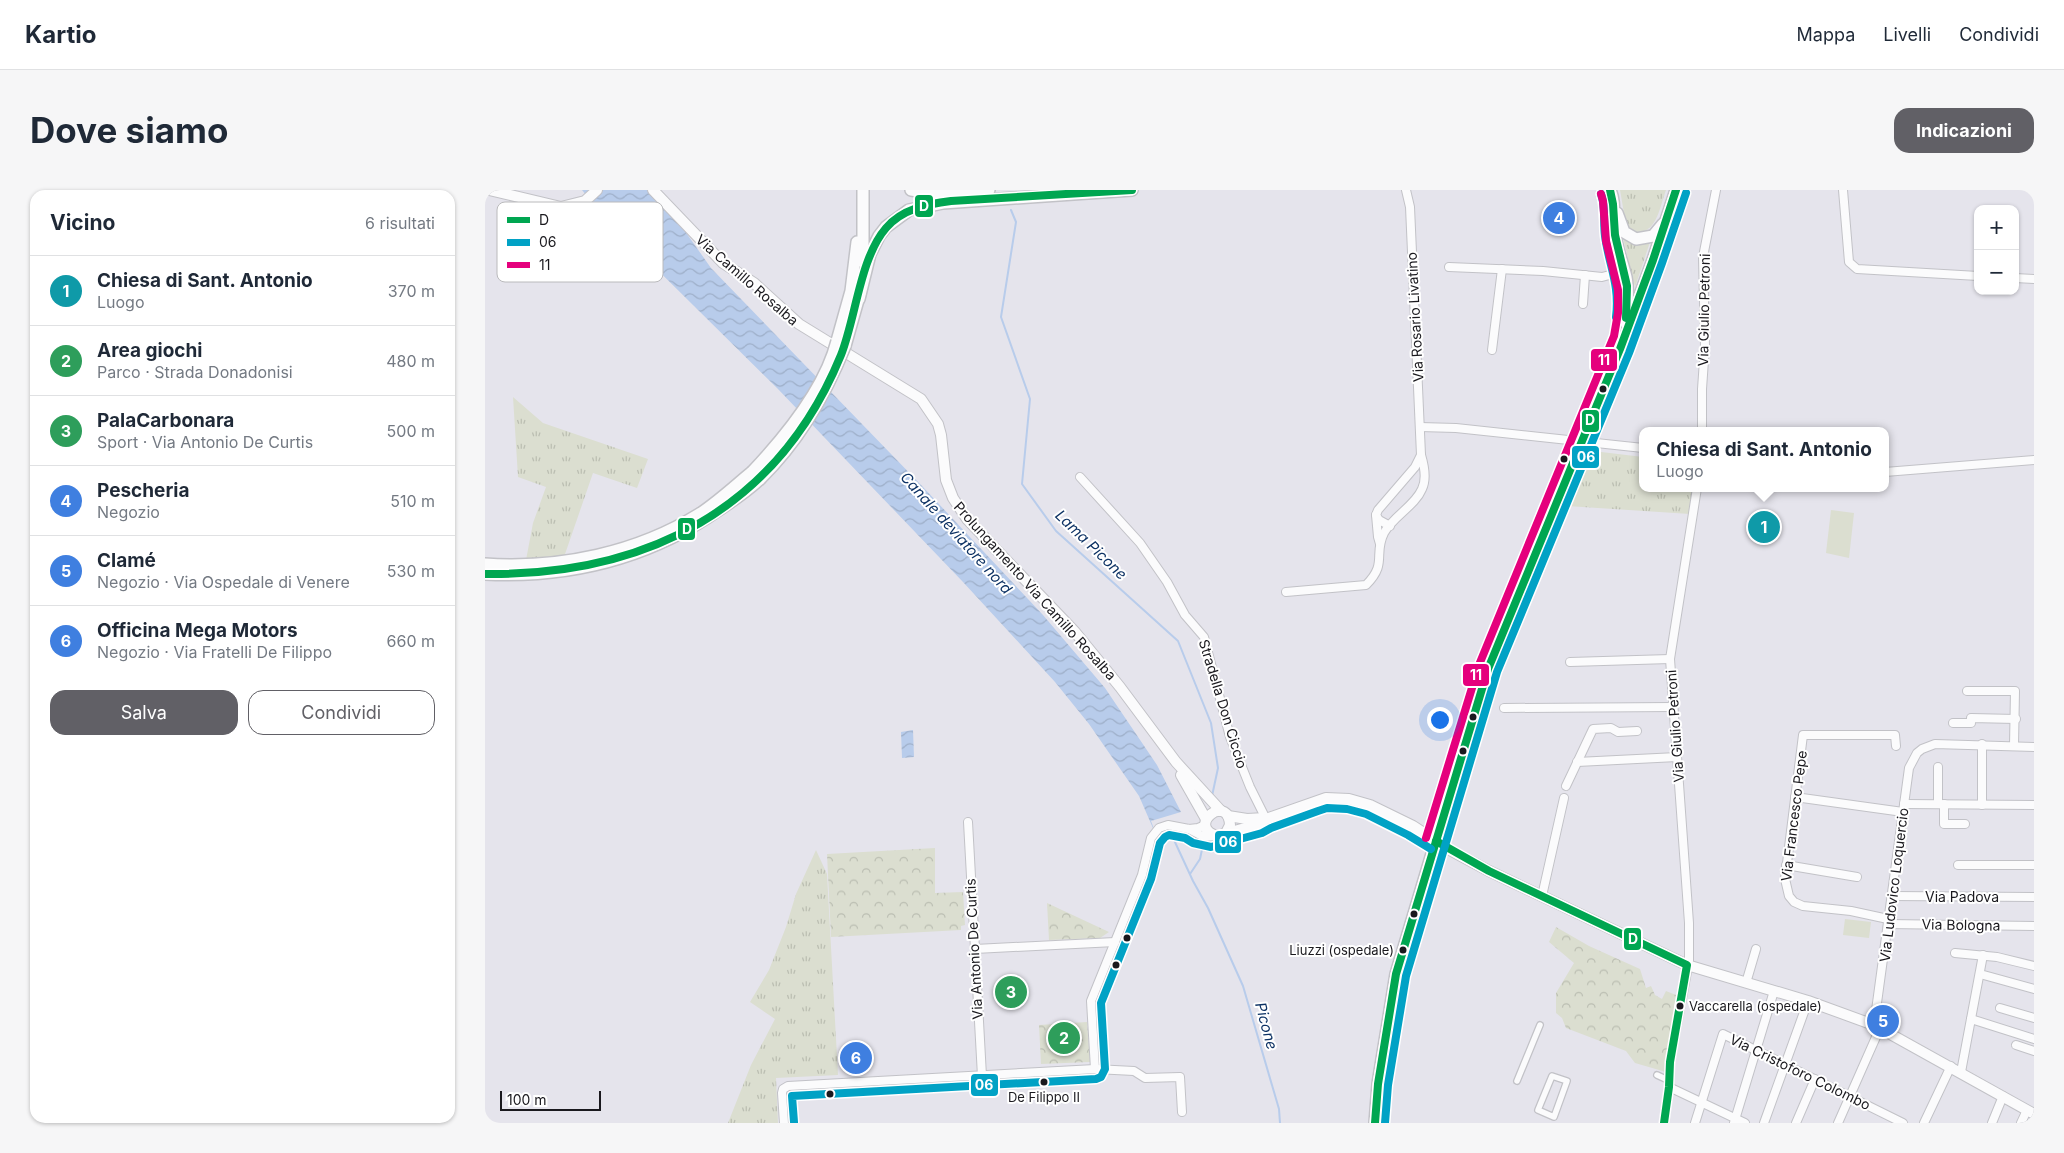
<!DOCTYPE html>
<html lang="it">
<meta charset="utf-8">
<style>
body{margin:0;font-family:Inter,sans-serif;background:#f6f6f7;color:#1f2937}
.controls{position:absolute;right:15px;top:15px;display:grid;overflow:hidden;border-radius:10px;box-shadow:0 1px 4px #0004}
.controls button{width:45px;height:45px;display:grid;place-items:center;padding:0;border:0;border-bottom:1px solid #e0e1e3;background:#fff;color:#1f2937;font:25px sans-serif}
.scale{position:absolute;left:15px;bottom:12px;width:101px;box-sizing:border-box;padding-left:5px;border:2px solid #1a191e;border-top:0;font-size:14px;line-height:18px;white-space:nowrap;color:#1a191e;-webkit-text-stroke:4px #fff;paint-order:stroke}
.you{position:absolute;left:954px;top:529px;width:18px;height:18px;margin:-12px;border:4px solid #fff;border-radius:50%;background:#1a73e8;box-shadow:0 0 0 8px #1a73e833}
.badge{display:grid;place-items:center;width:32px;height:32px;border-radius:50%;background:#616066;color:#fff;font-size:16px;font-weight:700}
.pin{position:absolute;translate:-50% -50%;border:2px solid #fff;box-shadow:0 1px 5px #0006}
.popup{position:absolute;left:1154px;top:237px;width:250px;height:65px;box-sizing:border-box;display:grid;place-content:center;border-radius:10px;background:#fff;filter:drop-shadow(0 1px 4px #0005);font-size:16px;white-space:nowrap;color:#747a83}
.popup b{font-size:19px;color:#1f2937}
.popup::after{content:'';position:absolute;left:50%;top:100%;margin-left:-10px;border:10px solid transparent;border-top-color:#fff}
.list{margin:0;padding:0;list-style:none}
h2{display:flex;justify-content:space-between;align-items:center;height:65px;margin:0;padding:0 20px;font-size:21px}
h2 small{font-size:16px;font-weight:400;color:#747a83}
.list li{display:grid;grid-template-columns:32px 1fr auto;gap:15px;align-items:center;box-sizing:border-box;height:70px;padding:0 20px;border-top:1px solid #e0e1e3}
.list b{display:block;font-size:19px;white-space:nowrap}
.list p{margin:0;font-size:16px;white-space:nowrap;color:#747a83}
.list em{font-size:16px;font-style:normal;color:#747a83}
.actions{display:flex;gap:10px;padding:15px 20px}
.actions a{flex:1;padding:11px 0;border:1px solid #616066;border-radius:15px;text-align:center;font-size:18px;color:#616066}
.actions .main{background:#616066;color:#fff}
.map{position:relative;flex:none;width:1549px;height:933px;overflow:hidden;border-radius:15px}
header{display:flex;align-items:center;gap:30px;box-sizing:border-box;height:70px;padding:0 25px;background:#fff;border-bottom:1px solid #e0e1e3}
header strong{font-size:24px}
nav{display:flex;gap:28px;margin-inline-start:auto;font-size:18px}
.intro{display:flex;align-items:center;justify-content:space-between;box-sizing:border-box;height:120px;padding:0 30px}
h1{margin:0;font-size:35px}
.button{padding:12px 22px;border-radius:15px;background:#616066;color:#fff;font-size:18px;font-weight:700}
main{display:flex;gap:30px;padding:0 30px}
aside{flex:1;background:#fff;border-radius:15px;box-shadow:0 1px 4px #0004}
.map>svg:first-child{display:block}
.grass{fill:url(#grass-tufts)}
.park{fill:url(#park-crowns)}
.pitch{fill:#dbded0}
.water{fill:url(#water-waves)}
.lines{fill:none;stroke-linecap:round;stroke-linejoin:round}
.stream{stroke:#b8cceb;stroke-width:2}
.pedestrian-casing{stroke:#c2c2c7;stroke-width:8}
.minor-casing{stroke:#c2c2c7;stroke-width:10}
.tertiary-casing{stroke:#c2c2c7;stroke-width:12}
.secondary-casing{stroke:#c2c2c7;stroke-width:14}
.pedestrian{stroke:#fbfbfc;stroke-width:5.5}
.minor{stroke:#fbfbfc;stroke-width:8}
.tertiary{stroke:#fbfbfc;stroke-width:10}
.secondary{stroke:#fbfbfc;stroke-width:11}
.secondary-bridge-casing{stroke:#c2c2c7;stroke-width:14;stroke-linecap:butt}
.secondary-bridge{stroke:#fbfbfc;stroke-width:11}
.bus-1-casing{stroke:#fff;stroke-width:11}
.bus-2-casing{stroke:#fff;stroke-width:11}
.bus-3-casing{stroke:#fff;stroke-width:11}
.bus-1{stroke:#00a651;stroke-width:8}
.bus-2{stroke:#01a2c5;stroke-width:8}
.bus-3{stroke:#e5007d;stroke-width:8}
.bus-dot{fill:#1a191e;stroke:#fff;stroke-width:2}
.labels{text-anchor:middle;stroke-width:4;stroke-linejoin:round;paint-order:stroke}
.bus-label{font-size:13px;fill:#1a191e;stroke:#fff;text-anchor:end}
.street-label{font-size:14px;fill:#1a191e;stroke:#fff}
.water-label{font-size:15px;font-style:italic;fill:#0d3264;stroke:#fff}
.key{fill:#fff;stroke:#bababc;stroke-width:1}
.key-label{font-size:14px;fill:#1a191e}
.line-badge{stroke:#fff;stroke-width:2}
.badge-label{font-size:14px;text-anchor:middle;font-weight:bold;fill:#fff}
</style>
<header>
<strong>Kartio</strong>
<nav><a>Mappa</a><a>Livelli</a><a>Condividi</a></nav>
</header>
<div class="intro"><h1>Dove siamo</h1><a class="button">Indicazioni</a></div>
<main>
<aside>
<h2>Vicino<small>6 risultati</small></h2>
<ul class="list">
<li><span class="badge" style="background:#0f9aa8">1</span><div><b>Chiesa di Sant. Antonio</b><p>Luogo</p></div><em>370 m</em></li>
<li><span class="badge" style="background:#2e9e5b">2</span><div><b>Area giochi</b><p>Parco · Strada Donadonisi</p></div><em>480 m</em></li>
<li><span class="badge" style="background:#2e9e5b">3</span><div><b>PalaCarbonara</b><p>Sport · Via Antonio De Curtis</p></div><em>500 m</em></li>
<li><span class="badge" style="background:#3f7fe0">4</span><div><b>Pescheria</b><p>Negozio</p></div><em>510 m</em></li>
<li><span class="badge" style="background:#3f7fe0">5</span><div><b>Clamé</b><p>Negozio · Via Ospedale di Venere</p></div><em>530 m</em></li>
<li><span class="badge" style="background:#3f7fe0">6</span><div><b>Officina Mega Motors</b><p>Negozio · Via Fratelli De Filippo</p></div><em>660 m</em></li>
</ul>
<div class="actions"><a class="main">Salva</a><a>Condividi</a></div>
</aside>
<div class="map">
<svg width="1549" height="933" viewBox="0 0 1549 933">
<defs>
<pattern id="grass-tufts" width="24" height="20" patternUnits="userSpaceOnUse" patternTransform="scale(1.25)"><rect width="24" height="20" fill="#dbded0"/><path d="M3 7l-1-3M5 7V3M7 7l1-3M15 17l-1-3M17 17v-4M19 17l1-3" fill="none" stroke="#bbbeb2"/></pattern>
<pattern id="park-crowns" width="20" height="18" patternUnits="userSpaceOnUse" patternTransform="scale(1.25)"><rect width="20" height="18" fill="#dbded0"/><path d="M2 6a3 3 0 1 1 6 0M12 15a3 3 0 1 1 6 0" fill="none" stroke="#bbbeb2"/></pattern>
<pattern id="water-waves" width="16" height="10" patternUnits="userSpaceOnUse" patternTransform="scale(1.25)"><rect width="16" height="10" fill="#b8cceb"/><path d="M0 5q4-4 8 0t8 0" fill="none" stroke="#9eafc9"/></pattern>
</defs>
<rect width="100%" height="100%" fill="#e5e4ec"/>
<g class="grass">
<path d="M1135,0h46c-6,16 -9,44 -30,42l-10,-7z"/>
<polygon points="1138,48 1147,53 1165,52 1150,97"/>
<polygon points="28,207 58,233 163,269 152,298 108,283 79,367 41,370 48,333 61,297 33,287"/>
<polygon points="1108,261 1158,267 1158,298 1209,298 1205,324 1082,316 1101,265"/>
<polygon points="331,660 342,684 353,885 291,888 293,933 243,933 266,875 290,829 265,812 284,780 301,737 311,704"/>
</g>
<g class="park">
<polygon points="450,658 450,703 478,702 480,735 476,736 476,740 346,747 342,664"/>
<polygon points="562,713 624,742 615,748 564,750"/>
<polygon points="1071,737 1104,756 1155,779 1161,798 1166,796 1170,805 1177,809 1181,801 1191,805 1181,882 1150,873 1141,861 1081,838 1077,828 1071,823 1071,803 1089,773 1064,752"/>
<polygon points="602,832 605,872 556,874 554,835"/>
</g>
<g class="pitch">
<polygon points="1346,320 1369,323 1364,368 1341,363"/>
<polygon points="1360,729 1386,732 1384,748 1358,745"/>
</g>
<g class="water">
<polygon points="97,0 162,0 197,37 226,78 437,296 558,425 620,498 672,575 696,622 666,631 674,652 654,606 604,534 570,492 478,392 292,198 117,25"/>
<polygon points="428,540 429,567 417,568 416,542"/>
</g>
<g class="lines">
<g class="stream">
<polyline points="526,20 531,32 516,127 545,209 537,294 571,341 693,451 726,533 733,578 727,606"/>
<polyline points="683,637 708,691 723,718 758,796 794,919 795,933"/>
<polyline points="705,684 715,669 719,650"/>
</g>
<defs>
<g id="pedestrian">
<polyline points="1172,885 1185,891"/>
<polygon points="1067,886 1082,891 1069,927 1053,920"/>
<polyline points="1032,891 1055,835"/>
</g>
<g id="minor">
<polyline points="921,0 925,17 936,265"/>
<polyline points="1358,0 1364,72 1372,79 1493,86"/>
<polyline points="964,77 1058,81 1117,87 1132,83 1138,77"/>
<polyline points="1530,88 1549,89"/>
<polyline points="1098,114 1100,85"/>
<polyline points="1007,160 1017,79"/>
<polyline points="935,237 971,238 1158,258"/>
<polyline points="1217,241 1217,199 1220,156 1218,67 1231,0"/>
<polyline points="1400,282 1549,270"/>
<polyline points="595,287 655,353 682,392 700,425 719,447 745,547 765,597 781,629"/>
<polyline points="891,325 893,347 895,354"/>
<path d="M801,402l80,-7c22,-22 7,-30 18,-52 9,-17 31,-27 38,-44 5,-10 2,-24 -1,-34l-6,12 -37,43 -2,5 3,5 11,6"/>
<polyline points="1085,472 1185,469"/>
<polyline points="1482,501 1530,501 1529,555"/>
<polyline points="1019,518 1188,517"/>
<polyline points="1468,533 1486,533 1486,528 1531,529"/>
<polyline points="1092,572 1192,567"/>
<polyline points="1453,577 1453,614"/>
<polyline points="1081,596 1108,539 1126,538 1133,542 1152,541"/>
<polyline points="1310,607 1418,622"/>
<polyline points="1419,614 1549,615"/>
<polyline points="1459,614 1459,634 1480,634"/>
<polyline points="1497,615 1497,554"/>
<polyline points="483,632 497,886"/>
<polyline points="704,639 719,647 732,646"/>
<polyline points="1301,675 1372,687"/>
<polyline points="1473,675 1549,675"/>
<polyline points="1057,706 1079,608"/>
<polyline points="1406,706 1549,707"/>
<polyline points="1403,729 1366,721 1318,716 1309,712 1304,706 1300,689 1318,545 1410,545 1411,556"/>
<polyline points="1403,734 1549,736"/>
<polyline points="490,759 630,752"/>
<polyline points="1470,763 1512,767 1549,776"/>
<polyline points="1495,784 1549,799"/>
<polyline points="1261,793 1271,759"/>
<polyline points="1515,818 1549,828"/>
<polyline points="1486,829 1549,849"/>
<polyline points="1389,835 1424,578 1432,563 1437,559 1450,554 1549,557"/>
<polyline points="1531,855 1549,861"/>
<polyline points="610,879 606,811 657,685 666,648 674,638 683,635 704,639 713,638 718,636 721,632"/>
<polyline points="1476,882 1498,765"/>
<polyline points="1184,897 1260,933"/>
<polyline points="299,933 297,903 298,899 303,896 610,879 649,881 660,888 695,887 697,922"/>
<polyline points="1179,933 1184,897 1185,872 1204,771 1204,733 1185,469 1212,298"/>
<polyline points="1210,933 1238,844 1418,933"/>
<polyline points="1249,933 1289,801"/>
<polyline points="1279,933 1323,811"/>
<polyline points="1311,933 1330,889"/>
<polyline points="1353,933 1395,838"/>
<polyline points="1439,933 1466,876"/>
<polyline points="1507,933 1518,906"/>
<polyline points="1536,933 1542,920"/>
</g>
<g id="tertiary">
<polyline points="4,0 76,17 100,11 112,0"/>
<polyline points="168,0 238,73 269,93 314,134 436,209 453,234 456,245 461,290 468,308 482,329 590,442 635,497 691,572 736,621"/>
<polyline points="696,585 721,629"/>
<polyline points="743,626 762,629 780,628"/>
<path d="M741,643l4,-8c-2,-33 -45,1 -13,11l42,-12 7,-5 60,-21 23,1 21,6 43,21 35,23 41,22 198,94 121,36 66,24 160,89"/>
</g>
<g id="secondary">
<polyline points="426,0 447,3 504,0"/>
<path d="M1125,0c6,13 2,25 4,38 1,17 8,32 12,49 3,15 1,30 0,46"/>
<polyline points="1132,23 1139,42 1151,49 1168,46 1178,34"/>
<polyline points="378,72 378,0"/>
<polyline points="374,109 385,64 394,46 401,37 424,20 458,13 647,0"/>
<polyline points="352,151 366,101 372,52"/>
<polyline points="360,156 375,103"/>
<path d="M0,374c75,5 152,-11 216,-51 18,-12 35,-28 51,-41"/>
<path d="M0,384c84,4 165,-16 235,-65 14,-9 27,-18 40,-30"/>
<polyline points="890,933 893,894 911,784 993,510 1003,479 1135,159 1168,70 1191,0"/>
</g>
</defs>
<use href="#pedestrian" class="pedestrian-casing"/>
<use href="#minor" class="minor-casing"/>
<use href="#tertiary" class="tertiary-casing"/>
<use href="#secondary" class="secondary-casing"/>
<use href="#pedestrian" class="pedestrian"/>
<use href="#minor" class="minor"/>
<use href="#tertiary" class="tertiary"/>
<use href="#secondary" class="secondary"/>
<defs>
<g id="secondary-bridge">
<path d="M267,282c34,-36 73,-83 85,-131"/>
<path d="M275,289c38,-37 65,-83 85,-133"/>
</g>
</defs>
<use href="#secondary-bridge" class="secondary-bridge-casing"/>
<use href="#secondary-bridge" class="secondary-bridge"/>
<defs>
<g id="bus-1">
<polyline points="1125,0 1128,14 1130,45 1142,96 1141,128"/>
<path d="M0,384c161,2 293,-65 356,-219 15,-38 19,-97 45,-127 16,-19 41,-24 65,-27l181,-11"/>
<polyline points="951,651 1004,681 1202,775 1185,872 1184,897 1179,933"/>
<polyline points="890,933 893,894 911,784 1003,479 1135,159 1168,70 1191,0"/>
</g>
<g id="bus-2">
<path d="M1116,4c5,13 2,28 4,42 4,30 15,48 11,81"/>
<polyline points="309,932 307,906 611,889 616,887 620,879 616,813 666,689 675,653 680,647 684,645 700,648 708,653 726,657 777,643 786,638 833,621 842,618 862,619 881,624 923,645 946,659"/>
<polyline points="900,933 903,895 921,786 1012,482 1144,163 1177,73 1201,3"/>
</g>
<polyline id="bus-3" points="941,648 994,475 1129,146 1133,123 1133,100 1121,51 1118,11 1116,4"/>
</defs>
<use href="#bus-1" class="bus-1-casing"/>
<use href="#bus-2" class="bus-2-casing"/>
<use href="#bus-3" class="bus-3-casing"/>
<use href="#bus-1" class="bus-1"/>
<use href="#bus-2" class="bus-2"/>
<use href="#bus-3" class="bus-3"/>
</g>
<g class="bus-dot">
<circle cx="1118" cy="199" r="4.5"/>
<circle cx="1079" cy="269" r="4.5"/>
<circle cx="988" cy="527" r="4.5"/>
<circle cx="978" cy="561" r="4.5"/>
<circle cx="929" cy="724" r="4.5"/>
<circle cx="642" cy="748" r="4.5"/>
<circle cx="918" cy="760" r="4.5"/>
<circle cx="631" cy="775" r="4.5"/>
<circle cx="1195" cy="816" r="4.5"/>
<circle cx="559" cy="892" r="4.5"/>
<circle cx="345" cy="904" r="4.5"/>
</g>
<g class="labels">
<g class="bus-label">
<text x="909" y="765">Liuzzi (ospedale)</text>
<text x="1204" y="821" text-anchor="start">Vaccarella (ospedale)</text>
<text x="559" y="912" text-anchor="middle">De Filippo II</text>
</g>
<g class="street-label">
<text transform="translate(262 90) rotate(41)" y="5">Via Camillo Rosalba</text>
<text transform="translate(1219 120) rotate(-89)" y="5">Via Giulio Petroni</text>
<text transform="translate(930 127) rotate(-93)" y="5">Via Rosario Livatino</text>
<text transform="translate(550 401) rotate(48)" y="5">Prolungamento Via Camillo Rosalba</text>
<text transform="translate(738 514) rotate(73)" y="5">Stradella Don Ciccio</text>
<text transform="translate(1190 536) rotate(-94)" y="5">Via Giulio Petroni</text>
<text transform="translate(1309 626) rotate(-83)" y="5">Via Francesco Pepe</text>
<text transform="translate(1409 695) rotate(-83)" y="5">Via Ludovico Loquercio</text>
<text x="1477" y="712">Via Padova</text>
<text transform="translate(1476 735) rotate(1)" y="5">Via Bologna</text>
<text transform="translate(489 759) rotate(-93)" y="5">Via Antonio De Curtis</text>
<text transform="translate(1315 882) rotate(26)" y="5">Via Cristoforo Colombo</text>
</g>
<g class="water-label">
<text transform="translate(471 343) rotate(48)" y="5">Canale deviatore nord</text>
<text transform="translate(606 355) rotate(44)" y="5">Lama Picone</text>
<text transform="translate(781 836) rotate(75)" y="5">Picone</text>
</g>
</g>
<rect x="12" y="12" width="166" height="80" rx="8" class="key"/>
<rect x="22" y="27" width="23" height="6" fill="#00a651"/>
<rect x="22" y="49" width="23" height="7" fill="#01a2c5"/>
<rect x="22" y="72" width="23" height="6" fill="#e5007d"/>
<g class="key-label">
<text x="54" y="35">D</text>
<text x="54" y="57">06</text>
<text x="54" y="80">11</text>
</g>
<g class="line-badge">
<rect x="429" y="4" width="20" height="24" rx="5" fill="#00a651"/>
<rect x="1105" y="158" width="28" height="24" rx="5" fill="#e5007d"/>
<rect x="1096" y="219" width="19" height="24" rx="5" fill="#00a651"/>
<rect x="1086" y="255" width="29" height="24" rx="5" fill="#01a2c5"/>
<rect x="192" y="327" width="19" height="24" rx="5" fill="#00a651"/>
<rect x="977" y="473" width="28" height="24" rx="5" fill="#e5007d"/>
<rect x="729" y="640" width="28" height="24" rx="5" fill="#01a2c5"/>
<rect x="1138" y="737" width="19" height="24" rx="5" fill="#00a651"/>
<rect x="485" y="883" width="29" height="24" rx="5" fill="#01a2c5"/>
</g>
<g class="badge-label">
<text x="439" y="21">D</text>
<text x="1119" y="175">11</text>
<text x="1105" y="235">D</text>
<text x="1101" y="272">06</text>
<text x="202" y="344">D</text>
<text x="991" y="490">11</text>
<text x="743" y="657">06</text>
<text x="1148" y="754">D</text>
<text x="499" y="900">06</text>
</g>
</svg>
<div class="controls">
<button>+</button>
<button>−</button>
</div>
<div class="scale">100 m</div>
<div class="you"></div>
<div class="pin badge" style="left:1279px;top:337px;background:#0f9aa8">1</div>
<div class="popup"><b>Chiesa di Sant. Antonio</b>Luogo</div>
<div class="pin badge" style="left:579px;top:848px;background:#2e9e5b">2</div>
<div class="pin badge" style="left:526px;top:802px;background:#2e9e5b">3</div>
<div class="pin badge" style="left:1074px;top:28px;background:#3f7fe0">4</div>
<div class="pin badge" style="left:1398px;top:831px;background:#3f7fe0">5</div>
<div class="pin badge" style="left:371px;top:868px;background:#3f7fe0">6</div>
</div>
</main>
